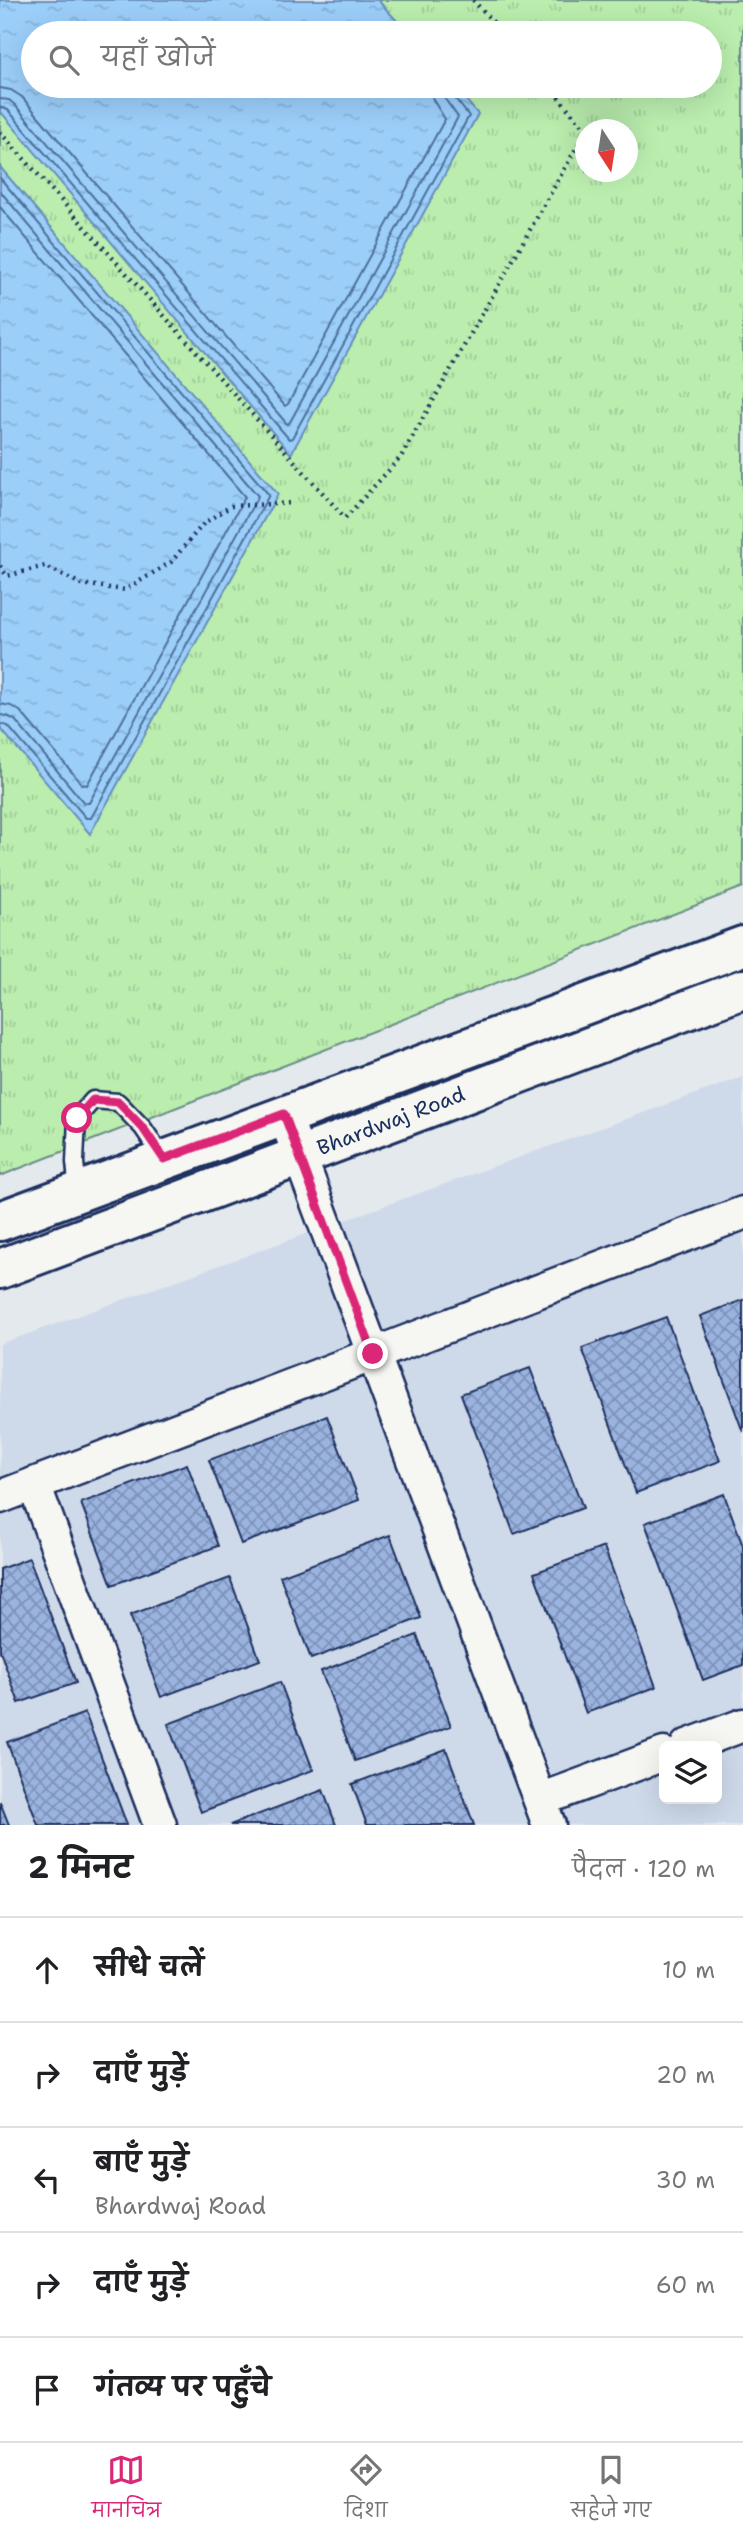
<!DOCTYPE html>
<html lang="hi">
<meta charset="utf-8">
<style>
body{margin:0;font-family:"Shantell Sans","Playpen Sans Deva",sans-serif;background:#f2f2f2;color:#202124}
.controls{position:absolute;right:21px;bottom:21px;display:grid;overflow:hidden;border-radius:10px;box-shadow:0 7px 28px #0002}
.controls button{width:63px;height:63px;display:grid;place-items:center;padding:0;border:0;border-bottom:2px solid #e0e0e0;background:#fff;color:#202124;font:35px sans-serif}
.compass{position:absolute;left:575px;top:119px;width:63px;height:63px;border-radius:50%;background:#fff;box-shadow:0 7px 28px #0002;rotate:168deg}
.stop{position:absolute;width:21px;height:21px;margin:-16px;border:5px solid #db2777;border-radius:50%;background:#fff}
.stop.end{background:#db2777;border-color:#fff;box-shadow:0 2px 7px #0008}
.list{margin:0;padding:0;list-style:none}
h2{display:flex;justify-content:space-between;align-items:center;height:91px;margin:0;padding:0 28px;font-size:30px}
h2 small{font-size:23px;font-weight:400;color:#757577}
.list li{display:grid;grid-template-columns:46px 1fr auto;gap:21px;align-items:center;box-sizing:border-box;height:105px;padding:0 28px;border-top:2px solid #e0e0e0}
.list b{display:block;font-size:26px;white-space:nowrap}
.list p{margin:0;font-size:23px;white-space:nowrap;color:#757577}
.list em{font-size:23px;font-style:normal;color:#757577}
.icon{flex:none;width:38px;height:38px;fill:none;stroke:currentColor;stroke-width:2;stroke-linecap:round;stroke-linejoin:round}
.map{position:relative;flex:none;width:743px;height:1825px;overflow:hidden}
.search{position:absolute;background:#fff;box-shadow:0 7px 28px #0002;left:21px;right:21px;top:21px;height:77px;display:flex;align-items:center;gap:18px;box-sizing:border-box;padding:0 24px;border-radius:38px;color:#757577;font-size:26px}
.sheet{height:616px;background:#fff}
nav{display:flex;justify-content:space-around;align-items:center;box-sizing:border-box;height:98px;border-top:2px solid #e0e0e0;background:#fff;font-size:19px;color:#757577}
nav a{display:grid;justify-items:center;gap:4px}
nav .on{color:#db2777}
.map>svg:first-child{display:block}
.built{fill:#ced9ea;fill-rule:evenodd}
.park{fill:url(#park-tufts);stroke:#6a8e86;stroke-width:2;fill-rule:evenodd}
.water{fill:url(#water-ripples);stroke:#688ebb;stroke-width:2}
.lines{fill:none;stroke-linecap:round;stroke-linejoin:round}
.shore{stroke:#4e6f9c;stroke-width:2}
.building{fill:url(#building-cross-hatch);stroke:#1b2f5e;stroke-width:2}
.service-casing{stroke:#1b2f5e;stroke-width:21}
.minor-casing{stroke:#1b2f5e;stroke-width:37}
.tertiary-casing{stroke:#1b2f5e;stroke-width:44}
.path{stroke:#1b2f5e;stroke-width:4.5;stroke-dasharray:2 5;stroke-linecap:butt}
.service{stroke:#f6f6f2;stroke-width:16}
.minor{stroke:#f6f6f2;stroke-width:32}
.tertiary{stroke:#f6f6f2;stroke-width:38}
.route{stroke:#db2777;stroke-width:9}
.labels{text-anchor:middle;stroke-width:5;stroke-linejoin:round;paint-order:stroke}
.street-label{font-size:21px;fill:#1b2f5e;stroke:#f6f6f2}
</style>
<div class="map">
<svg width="743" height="1825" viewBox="0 0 743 1825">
<defs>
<pattern id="park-tufts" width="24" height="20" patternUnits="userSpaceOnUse" patternTransform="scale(1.75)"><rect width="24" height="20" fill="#baedae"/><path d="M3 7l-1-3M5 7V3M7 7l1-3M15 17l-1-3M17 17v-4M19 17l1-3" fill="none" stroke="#9fcc98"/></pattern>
<pattern id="water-ripples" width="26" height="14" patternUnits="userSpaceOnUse" patternTransform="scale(1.75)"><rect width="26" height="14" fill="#9bcef9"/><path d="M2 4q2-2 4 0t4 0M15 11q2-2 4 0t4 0" fill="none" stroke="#85b1d8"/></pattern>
<pattern id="building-cross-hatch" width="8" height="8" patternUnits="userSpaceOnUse" patternTransform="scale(1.75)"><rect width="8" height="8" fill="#9ab3df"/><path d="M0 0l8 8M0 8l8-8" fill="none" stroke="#7d92b8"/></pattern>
</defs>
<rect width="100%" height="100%" fill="#e4e9ee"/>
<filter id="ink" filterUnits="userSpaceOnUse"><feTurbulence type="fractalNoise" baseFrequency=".0143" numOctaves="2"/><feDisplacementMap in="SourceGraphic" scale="14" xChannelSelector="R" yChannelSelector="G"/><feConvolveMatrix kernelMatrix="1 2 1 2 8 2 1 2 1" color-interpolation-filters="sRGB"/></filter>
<g filter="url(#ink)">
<path class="built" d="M743,1077v748h-743v-481zM664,1746h53v53h-53z"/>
<path class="park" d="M0,0h743v887l-743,289zM33,33h677v53h-677zM586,130h42v42h-42z"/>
<g class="water">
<polygon points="0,0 378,0 408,33 33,33 33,86 454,86 478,114 291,454 0,111"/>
<polygon points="0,167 278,494 90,834 0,728"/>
</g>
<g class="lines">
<g class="shore">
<polyline points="0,88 11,90 22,97 285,406 288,404 445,119 433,100 430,86"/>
<polyline points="0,99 9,100 15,105 287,424 290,422 458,117 442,95 440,86"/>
<polyline points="0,107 8,110 289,439 292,438 469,116 450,92 449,86"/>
<polyline points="0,178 269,495 91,818 86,818 8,726 0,724"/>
<polyline points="0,191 258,496 89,803 84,803 15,720 7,716 0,715"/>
<polyline points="0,207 245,497 87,785 82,784 20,711 11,706 0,704"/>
</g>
</g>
<g class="building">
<polygon points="743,1300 743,1432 700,1316"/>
<polygon points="666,1317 720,1461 636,1493 582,1348"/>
<polygon points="530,1368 583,1508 514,1534 461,1394"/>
<polygon points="327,1416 359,1500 241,1544 209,1460"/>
<polygon points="187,1464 218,1546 112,1585 81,1503"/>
<polygon points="724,1494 743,1546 743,1665 703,1680 645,1523"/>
<polygon points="390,1535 421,1618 311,1659 280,1576"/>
<polygon points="604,1547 656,1687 586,1713 534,1573"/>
<polygon points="29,1558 76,1683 19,1703 0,1651 0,1569"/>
<polygon points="230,1578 260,1660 161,1697 130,1615"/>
<polygon points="417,1635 451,1726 355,1761 321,1671"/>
<polygon points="280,1682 313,1770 201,1812 168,1724"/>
<polygon points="85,1713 127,1825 38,1825 7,1742"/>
<polygon points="446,1749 474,1825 367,1825 352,1784"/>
<polygon points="323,1790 336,1825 230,1825"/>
<polygon points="0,1802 9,1825 0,1825"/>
</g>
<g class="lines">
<defs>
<polyline id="service" points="78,1192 75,1162 77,1118 93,1100 118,1102 143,1128 164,1159"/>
<g id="minor">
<polyline points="284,1114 549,1825"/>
<polyline points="34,1484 160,1825"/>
<polyline points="0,1497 743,1213"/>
<polyline points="687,1746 743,1725"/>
<polyline points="540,1800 664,1754"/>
</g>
<g id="tertiary">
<polyline points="0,1221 743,946"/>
<polyline points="0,1269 743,989"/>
</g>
</defs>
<use href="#service" class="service-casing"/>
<use href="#minor" class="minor-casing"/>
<use href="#tertiary" class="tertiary-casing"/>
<g class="path">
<polyline points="473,0 503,33"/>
<polyline points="549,86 586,130"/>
<polyline points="0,132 345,518 401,457 586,131"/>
<polyline points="0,566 7,576 45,566 81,584 125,590 171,562 204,523 231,506 294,503"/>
</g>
<use href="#service" class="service"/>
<use href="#minor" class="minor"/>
<use href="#tertiary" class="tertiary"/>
</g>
</g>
<g class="lines" filter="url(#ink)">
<polyline class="route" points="77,1118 93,1100 118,1102 143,1128 164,1159 284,1114 373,1354"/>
</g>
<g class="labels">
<g class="street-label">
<text transform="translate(391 1121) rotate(-21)" y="7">Bhardwaj Road</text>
</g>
</g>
</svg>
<div class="controls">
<button><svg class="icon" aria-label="layers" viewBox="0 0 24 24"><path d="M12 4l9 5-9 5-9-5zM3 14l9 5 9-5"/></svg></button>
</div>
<svg class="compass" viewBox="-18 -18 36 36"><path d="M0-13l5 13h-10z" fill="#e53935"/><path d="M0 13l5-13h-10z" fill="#757577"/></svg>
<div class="stop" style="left:77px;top:1118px"></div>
<div class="stop end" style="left:373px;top:1354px"></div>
<div class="search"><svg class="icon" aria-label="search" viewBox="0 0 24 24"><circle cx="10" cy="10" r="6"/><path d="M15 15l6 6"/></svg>यहाँ खोजें</div>
</div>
<section class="sheet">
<h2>2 मिनट<small>पैदल · 120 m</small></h2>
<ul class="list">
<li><svg class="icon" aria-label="ahead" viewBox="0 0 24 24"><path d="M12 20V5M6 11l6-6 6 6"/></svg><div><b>सीधे चलें</b></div><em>10 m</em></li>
<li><svg class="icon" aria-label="right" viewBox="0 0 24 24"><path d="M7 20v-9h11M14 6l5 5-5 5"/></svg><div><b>दाएँ मुड़ें</b></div><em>20 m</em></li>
<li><svg class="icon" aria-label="left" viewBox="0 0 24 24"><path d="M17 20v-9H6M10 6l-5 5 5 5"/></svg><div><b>बाएँ मुड़ें</b><p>Bhardwaj Road</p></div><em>30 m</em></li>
<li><svg class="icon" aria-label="right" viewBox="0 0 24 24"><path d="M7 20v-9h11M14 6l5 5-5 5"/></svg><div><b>दाएँ मुड़ें</b></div><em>60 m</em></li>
<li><svg class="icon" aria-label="arrive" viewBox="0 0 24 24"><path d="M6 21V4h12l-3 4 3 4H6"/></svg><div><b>गंतव्य पर पहुँचे</b></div></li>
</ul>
</section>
<nav>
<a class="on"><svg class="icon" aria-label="map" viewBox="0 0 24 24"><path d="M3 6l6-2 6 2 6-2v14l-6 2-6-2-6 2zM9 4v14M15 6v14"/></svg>मानचित्र</a>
<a><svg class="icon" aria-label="directions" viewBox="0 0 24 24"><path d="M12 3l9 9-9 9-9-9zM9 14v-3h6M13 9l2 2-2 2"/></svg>दिशा</a>
<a><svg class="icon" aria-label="saved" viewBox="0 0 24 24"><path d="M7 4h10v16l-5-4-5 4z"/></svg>सहेजे गए</a>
</nav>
